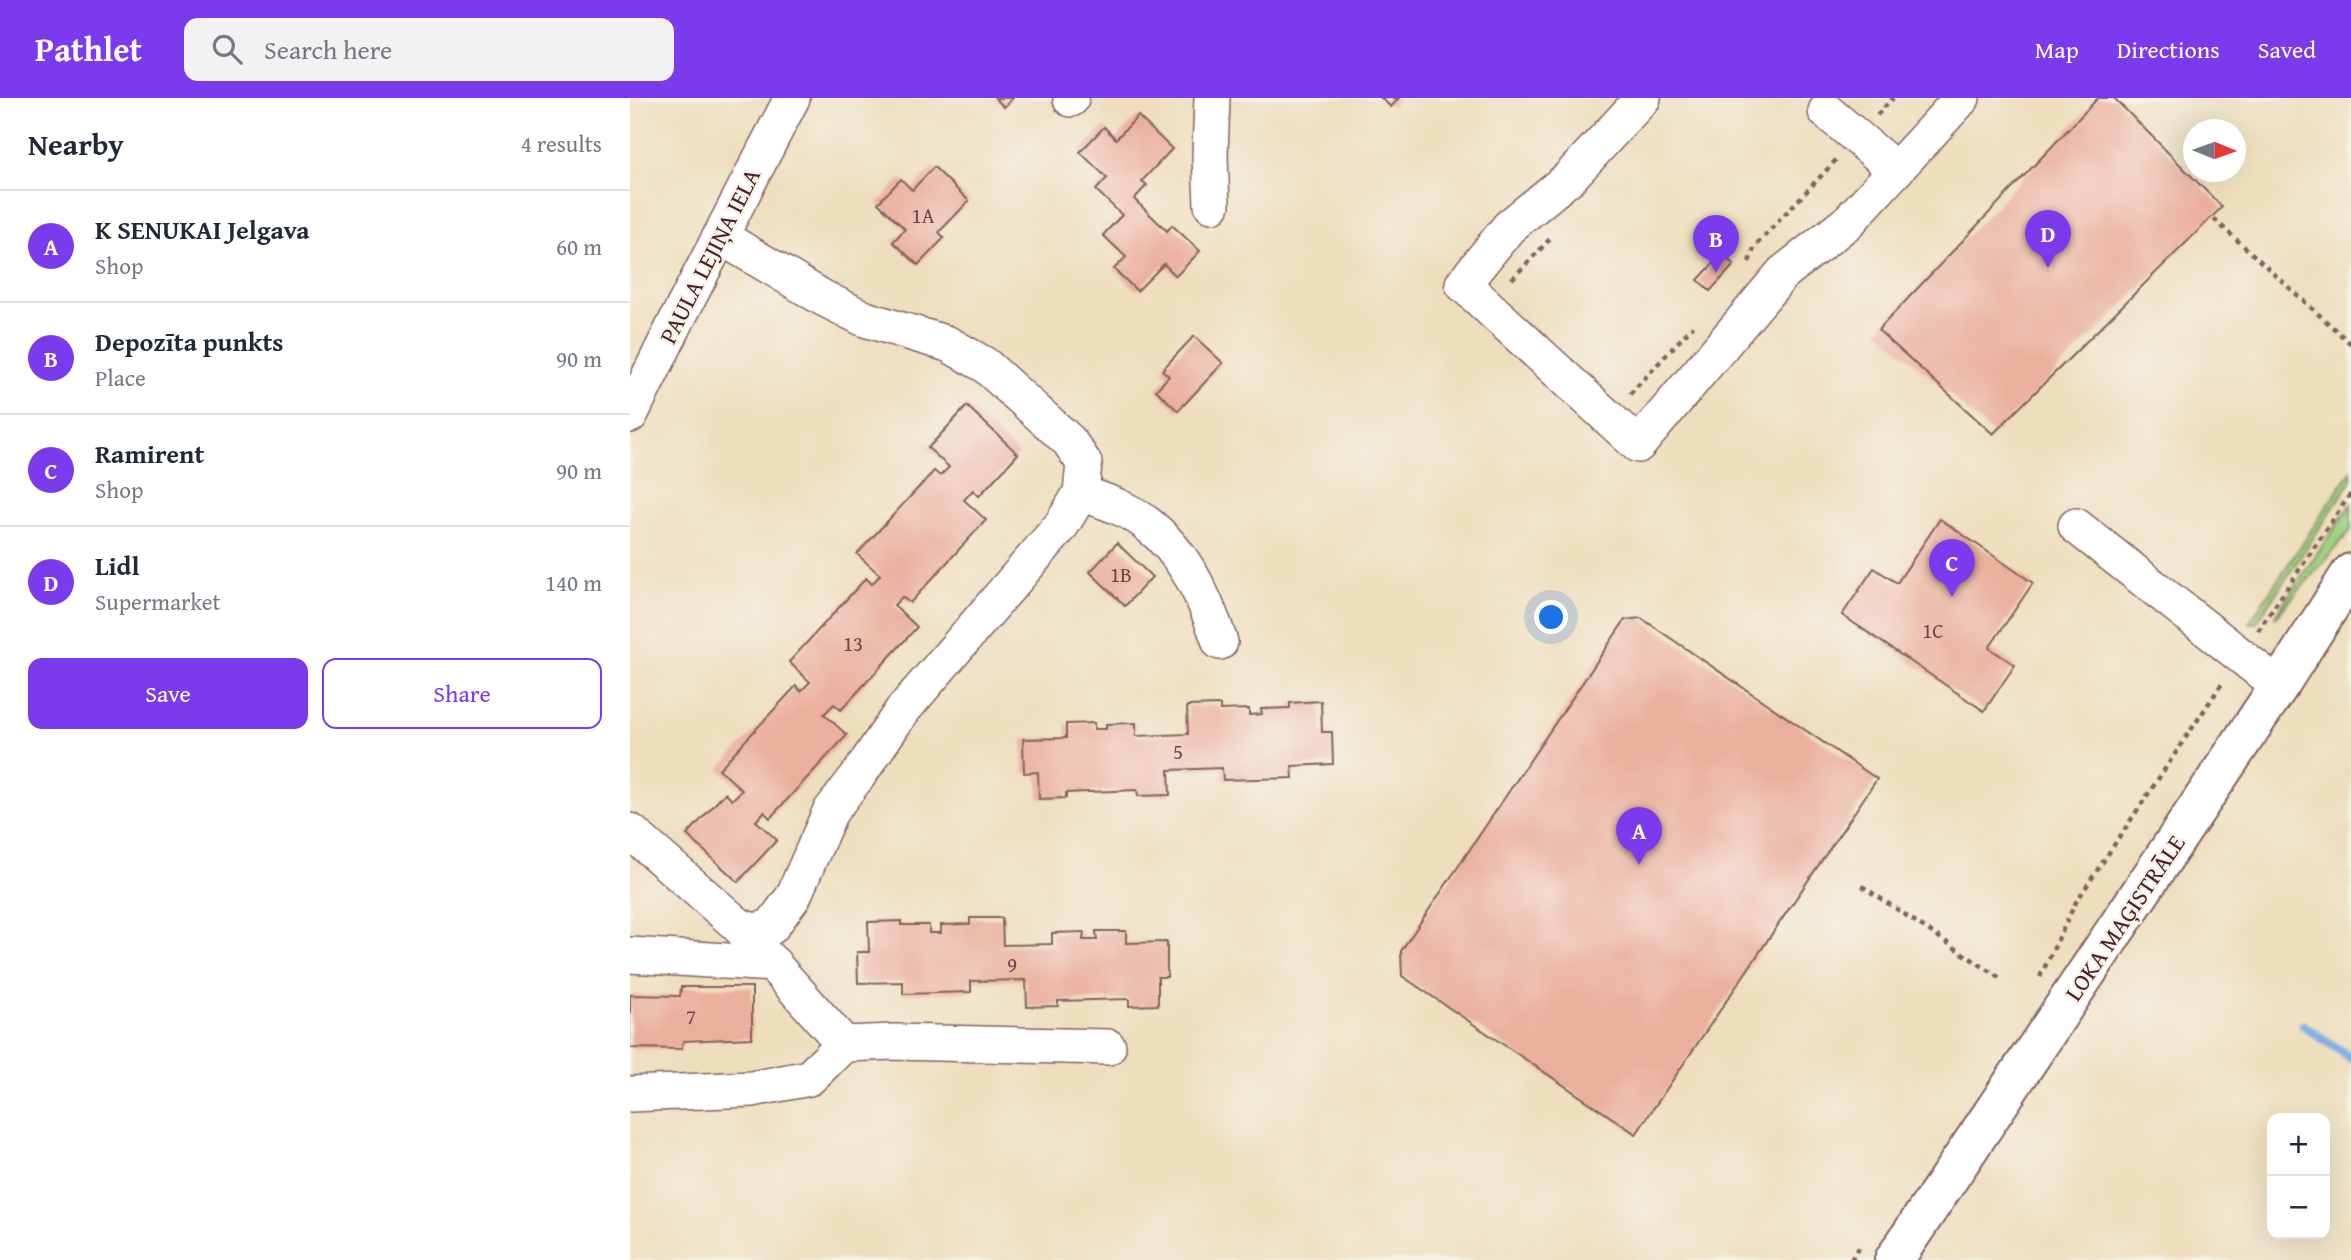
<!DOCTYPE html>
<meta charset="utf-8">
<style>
body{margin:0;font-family:"Gentium Book Plus",serif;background:#f2f2f3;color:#1f2937}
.controls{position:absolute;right:21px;bottom:21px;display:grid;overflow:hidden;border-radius:14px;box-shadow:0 7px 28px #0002}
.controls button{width:63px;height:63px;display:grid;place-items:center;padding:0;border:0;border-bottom:2px solid #e0e1e3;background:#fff;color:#1f2937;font:35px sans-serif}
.compass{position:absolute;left:1553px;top:21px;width:63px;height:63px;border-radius:50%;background:#fff;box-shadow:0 7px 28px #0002;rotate:91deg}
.you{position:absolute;left:922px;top:520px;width:24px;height:24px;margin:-18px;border:5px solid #fff;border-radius:50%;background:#1a73e8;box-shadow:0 0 0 10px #1a73e833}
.badge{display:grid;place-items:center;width:46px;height:46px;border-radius:50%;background:#7c3aed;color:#fff;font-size:23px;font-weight:700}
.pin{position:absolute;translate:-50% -58px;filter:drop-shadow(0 2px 4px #0008)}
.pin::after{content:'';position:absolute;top:37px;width:24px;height:21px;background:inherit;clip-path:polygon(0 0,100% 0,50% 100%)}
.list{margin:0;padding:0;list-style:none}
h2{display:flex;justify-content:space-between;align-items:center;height:91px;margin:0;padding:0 28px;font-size:30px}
h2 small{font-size:23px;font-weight:400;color:#747a83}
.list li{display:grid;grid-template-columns:46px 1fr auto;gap:21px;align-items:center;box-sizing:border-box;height:112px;padding:0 28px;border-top:2px solid #e0e1e3}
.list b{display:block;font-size:26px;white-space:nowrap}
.list p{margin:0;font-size:23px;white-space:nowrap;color:#747a83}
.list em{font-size:23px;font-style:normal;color:#747a83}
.actions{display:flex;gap:14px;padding:21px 28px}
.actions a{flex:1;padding:16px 0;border:2px solid #7c3aed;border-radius:14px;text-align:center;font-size:24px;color:#7c3aed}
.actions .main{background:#7c3aed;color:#fff}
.icon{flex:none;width:38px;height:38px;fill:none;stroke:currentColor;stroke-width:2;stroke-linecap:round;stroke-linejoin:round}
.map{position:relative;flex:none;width:1721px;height:1162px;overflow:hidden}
header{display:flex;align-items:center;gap:42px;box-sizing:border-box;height:98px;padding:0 35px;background:#7c3aed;color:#fff}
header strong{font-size:33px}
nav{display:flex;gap:38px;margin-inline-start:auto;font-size:24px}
.search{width:490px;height:63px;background:#f2f2f3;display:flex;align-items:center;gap:18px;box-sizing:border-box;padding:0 24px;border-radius:14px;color:#747a83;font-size:26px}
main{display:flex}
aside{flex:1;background:#fff}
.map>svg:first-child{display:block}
.green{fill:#9ed282;stroke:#747856;stroke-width:2}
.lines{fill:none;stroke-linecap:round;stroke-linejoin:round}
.stream{stroke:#79abe5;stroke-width:9}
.building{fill:#ebaf9d}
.minor-casing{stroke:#83625e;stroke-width:38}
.major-casing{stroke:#83625e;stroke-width:42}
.path{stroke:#83625e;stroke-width:4.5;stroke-dasharray:5 5;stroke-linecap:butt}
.minor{stroke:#fff;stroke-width:35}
.major{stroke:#fff;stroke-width:38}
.labels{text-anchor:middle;stroke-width:5;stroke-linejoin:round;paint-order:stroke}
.number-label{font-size:21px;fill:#724348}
.street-label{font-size:24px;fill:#4a1f2b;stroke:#f7f3e8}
</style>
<header>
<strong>Pathlet</strong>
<div class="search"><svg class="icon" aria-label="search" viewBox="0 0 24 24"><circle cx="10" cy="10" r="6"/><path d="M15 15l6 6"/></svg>Search here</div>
<nav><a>Map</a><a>Directions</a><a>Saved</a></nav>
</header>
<main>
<aside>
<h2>Nearby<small>4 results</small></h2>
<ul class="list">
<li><span class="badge">A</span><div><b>K SENUKAI Jelgava</b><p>Shop</p></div><em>60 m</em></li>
<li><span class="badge">B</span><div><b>Depozīta punkts</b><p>Place</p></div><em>90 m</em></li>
<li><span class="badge">C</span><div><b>Ramirent</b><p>Shop</p></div><em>90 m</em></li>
<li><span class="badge">D</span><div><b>Lidl</b><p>Supermarket</p></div><em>140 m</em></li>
</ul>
<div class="actions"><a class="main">Save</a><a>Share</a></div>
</aside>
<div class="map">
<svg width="1721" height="1162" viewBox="0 0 1721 1162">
<rect width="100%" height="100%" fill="#f7f3e8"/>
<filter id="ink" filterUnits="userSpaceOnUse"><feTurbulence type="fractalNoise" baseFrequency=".0143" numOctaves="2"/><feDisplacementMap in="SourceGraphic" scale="14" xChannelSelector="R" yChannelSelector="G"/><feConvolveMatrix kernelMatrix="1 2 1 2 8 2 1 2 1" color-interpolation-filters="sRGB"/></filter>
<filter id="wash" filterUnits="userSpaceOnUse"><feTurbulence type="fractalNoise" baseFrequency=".00686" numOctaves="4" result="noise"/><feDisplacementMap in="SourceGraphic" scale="28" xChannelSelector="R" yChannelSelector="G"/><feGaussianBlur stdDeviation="1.57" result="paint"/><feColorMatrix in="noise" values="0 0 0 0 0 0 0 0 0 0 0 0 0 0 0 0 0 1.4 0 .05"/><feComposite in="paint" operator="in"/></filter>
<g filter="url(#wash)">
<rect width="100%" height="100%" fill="#eedebd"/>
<g class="green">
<polygon points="1721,373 1721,383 1626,525 1619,525"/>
<polygon points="1721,406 1721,432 1645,520 1646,516"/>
</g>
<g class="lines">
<polyline class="stream" points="1673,927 1721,960"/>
</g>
<g id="blocks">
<g class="building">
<polygon points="365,0 383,0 374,9"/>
<polygon points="751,0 769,0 761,9"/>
<polygon points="1468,0 1484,0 1592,109 1363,336 1248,232"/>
<polygon points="508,18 542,51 512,83 517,87 504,101 537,133 542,127 570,153 546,178 534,166 507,193 484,171 496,159 473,137 492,117 466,92 477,80 450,54 474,29 486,41"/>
<polygon points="304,69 339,103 309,134 314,140 288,167 263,144 275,131 248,105 271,81 282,92"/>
<polygon points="1092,156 1104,167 1080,193 1068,182"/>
<polygon points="564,238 593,265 548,313 526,292 539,278 532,272"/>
<polygon points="337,308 388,356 349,398 343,392 334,402 356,422 280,505 272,499 264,507 287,529 211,612 204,606 194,616 217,637 140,720 134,714 126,723 147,742 108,784 57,737 95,695 102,702 112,692 89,671 166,588 171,593 180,584 159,564 236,480 242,486 250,477 227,456 304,373 310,378 319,369 298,350"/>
<polygon points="1310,421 1403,485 1359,550 1385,567 1354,613 1212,517 1244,470 1267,485"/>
<polygon points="487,445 522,479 495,508 460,474"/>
<polygon points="1011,520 1247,681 1006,1036 772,878 771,853 995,522"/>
<polygon points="691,603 692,634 702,634 703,666 662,668 663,680 593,682 592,670 539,672 540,697 508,698 507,692 436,695 436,700 409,701 408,674 394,675 393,641 436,640 436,626 464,625 464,631 476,631 476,626 506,625 506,638 558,636 557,608 590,607 590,612 619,611 619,617 632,616 631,611 660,610 660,605"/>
<polygon points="340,820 372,820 373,847 422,846 422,835 454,834 453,842 467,842 466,833 496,833 496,845 537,844 537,879 528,879 528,907 499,908 499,901 428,903 428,908 397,909 396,882 341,883 341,894 273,896 273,884 228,885 227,854 239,854 238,824 271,823 271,827 299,827 299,835 311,835 311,827 340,826"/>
<polygon points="51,889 122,889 122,940 53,943 52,951 0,950 0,897 50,898"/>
</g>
</g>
</g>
<g filter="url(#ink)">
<use href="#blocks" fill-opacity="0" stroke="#83625e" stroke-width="2"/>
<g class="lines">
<defs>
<g id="minor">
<polyline points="582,0 580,58 582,107"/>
<polyline points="1013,0 939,80 879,129 833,186 1008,347 1153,175 1218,124 1332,0"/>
<polyline points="441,1 441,0"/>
<polyline points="1196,13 1266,72"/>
<polyline points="0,317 49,218 162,0"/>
<path d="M451,395c22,8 46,15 65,30 39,30 58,73 74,119"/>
<polyline points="1446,428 1649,588"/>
<polyline points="0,733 109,828 124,833 141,829 163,799 200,714 230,675 272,613 431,428 451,395 454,365 439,343 355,267 318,246 235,221 193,200 91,139"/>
<polyline points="109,828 214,946 264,944 478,949"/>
<polyline points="0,857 144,866"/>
<polyline points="0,996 122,991 179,980 214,946"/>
</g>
<polyline id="major" points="1264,1162 1649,588 1721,475"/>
</defs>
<use href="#minor" class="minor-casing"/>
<use href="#major" class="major-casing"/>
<g class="path">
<polyline points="1247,17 1263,0"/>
<polyline points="1584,121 1721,246"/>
<polyline points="1119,164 1125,148 1206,62"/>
<polyline points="882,181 922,139"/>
<polyline points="1000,296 1063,228"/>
<polyline points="1628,533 1721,395"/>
<polyline points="1232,788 1373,882"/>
<polyline points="1410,879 1446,804 1593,584"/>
<polyline points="1221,1162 1232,1145"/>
</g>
<use href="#minor" class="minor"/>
<use href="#major" class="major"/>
</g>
</g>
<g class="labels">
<g class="number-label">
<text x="293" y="125">1A</text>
<text x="491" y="484">1B</text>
<text x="1303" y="540">1C</text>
<text x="223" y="553">13</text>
<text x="548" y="661">5</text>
<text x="382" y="874">9</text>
<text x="61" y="926">7</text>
</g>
<g class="street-label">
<text transform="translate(80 158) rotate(-63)" y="8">PAULA LEJIŅA IELA</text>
<text transform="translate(1495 820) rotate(-56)" y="8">LOKA MAĢISTRĀLE</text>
</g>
</g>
</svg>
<div class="controls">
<button>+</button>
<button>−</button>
</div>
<svg class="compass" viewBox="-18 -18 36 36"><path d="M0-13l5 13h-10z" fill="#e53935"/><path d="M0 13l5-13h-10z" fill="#747a83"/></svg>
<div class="you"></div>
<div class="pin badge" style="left:1009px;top:767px">A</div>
<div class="pin badge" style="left:1086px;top:175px">B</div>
<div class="pin badge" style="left:1322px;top:499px">C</div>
<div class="pin badge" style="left:1418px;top:170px">D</div>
</div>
</main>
